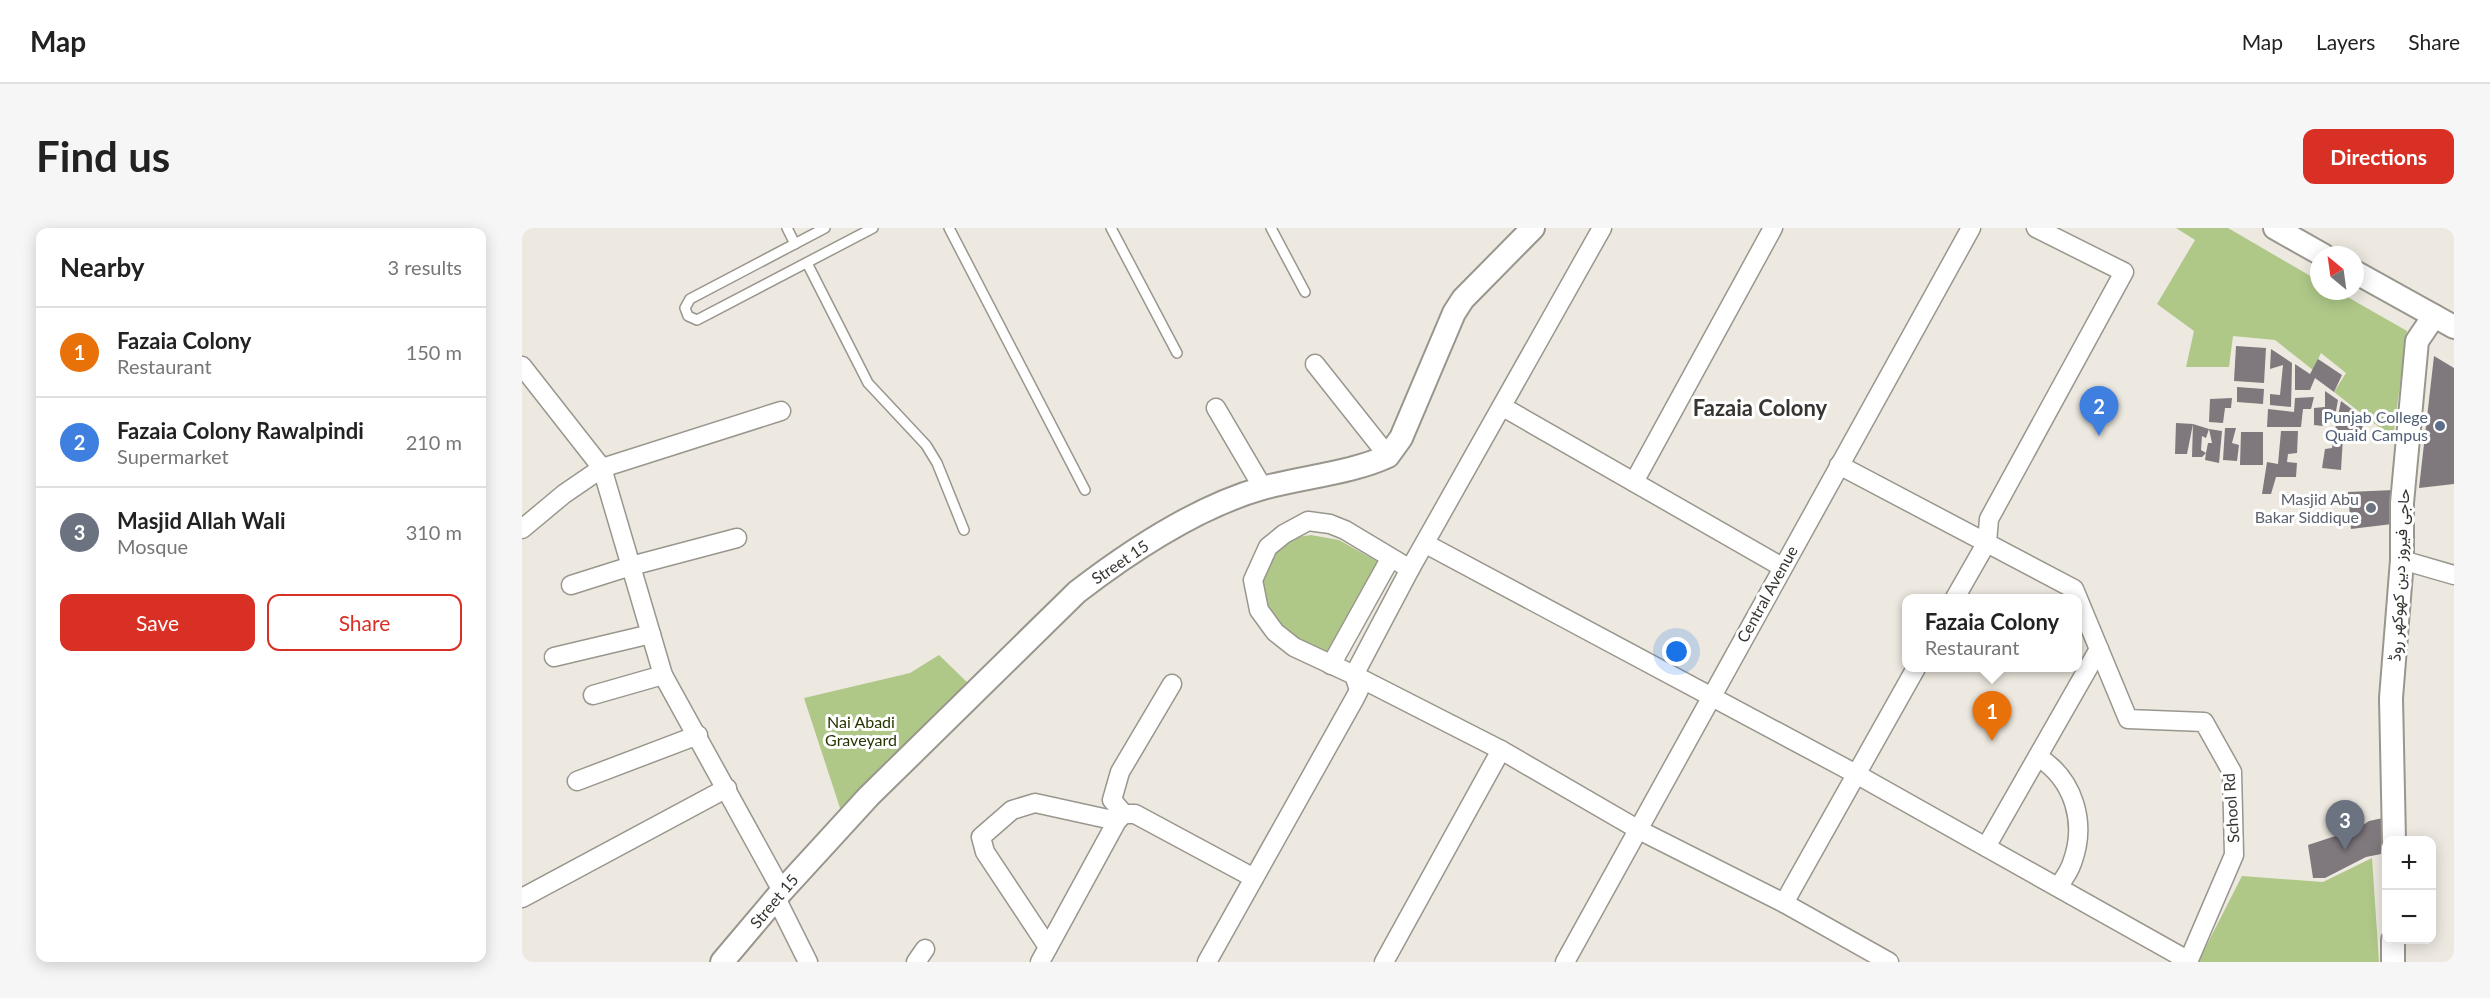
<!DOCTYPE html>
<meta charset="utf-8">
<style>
body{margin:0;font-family:Lato,Vazirmatn,sans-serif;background:#f6f6f6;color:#222}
.controls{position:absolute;right:18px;bottom:18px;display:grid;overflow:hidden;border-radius:12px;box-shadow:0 3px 15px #0003}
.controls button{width:54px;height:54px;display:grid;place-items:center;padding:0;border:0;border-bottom:2px solid #e0e0e0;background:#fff;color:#222;font:30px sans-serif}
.compass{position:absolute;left:1788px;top:18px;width:54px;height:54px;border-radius:50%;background:#fff;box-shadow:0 3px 15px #0003;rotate:331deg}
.you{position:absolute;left:1155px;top:424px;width:21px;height:21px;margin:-15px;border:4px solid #fff;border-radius:50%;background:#1a73e8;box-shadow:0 0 0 9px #1a73e833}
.badge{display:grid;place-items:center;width:39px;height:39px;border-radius:50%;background:#d93025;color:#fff;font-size:20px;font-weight:700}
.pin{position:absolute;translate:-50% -50px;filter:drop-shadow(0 2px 3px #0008)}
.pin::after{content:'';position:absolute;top:32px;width:21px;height:18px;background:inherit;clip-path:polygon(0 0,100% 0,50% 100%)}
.popup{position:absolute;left:1380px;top:366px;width:180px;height:78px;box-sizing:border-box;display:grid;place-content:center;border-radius:12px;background:#fff;filter:drop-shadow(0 2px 4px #0005);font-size:20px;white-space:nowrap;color:#767676}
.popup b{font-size:22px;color:#222}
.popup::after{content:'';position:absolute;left:50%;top:100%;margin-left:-12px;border:12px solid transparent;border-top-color:#fff}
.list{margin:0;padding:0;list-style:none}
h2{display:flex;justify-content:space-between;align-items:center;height:78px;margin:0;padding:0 24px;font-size:26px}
h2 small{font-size:20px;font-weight:400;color:#767676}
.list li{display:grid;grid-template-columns:39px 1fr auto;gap:18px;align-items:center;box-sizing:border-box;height:90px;padding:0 24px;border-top:2px solid #e0e0e0}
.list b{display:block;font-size:22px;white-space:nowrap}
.list p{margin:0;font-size:20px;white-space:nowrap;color:#767676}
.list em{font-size:20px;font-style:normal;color:#767676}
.actions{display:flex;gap:12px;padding:18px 24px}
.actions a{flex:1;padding:14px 0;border:2px solid #d93025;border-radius:12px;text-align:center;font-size:21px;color:#d93025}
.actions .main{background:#d93025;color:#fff}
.map{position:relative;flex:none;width:1932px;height:734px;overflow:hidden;border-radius:12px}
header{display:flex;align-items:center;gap:36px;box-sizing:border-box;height:84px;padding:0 30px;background:#fff;border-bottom:2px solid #e0e0e0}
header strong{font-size:28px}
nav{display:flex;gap:33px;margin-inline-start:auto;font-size:21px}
.intro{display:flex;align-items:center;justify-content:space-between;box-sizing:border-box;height:144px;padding:0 36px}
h1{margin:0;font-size:42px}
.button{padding:15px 27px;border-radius:12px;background:#d93025;color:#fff;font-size:21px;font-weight:700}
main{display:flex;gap:36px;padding:0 36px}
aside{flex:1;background:#fff;border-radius:12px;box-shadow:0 3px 15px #0003}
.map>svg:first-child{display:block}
.green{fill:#afc888}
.building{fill:#7f787d}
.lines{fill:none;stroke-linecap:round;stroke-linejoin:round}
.service-casing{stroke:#99968d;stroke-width:12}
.minor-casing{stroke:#99968d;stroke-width:21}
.tertiary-casing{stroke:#99968d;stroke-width:26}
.service{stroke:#fff;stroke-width:9}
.minor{stroke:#fff;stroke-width:18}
.tertiary{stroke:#fff;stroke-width:22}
.service-dot{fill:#5c6f8a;stroke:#fff;stroke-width:2}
.worship-dot{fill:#6b7280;stroke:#fff;stroke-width:2}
.labels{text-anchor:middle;stroke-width:6;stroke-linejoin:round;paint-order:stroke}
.service-label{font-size:16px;fill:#4e5e75;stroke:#fff;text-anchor:end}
.worship-label{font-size:16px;fill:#5b616d;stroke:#fff;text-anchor:end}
.street-label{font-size:16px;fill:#373532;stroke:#fff}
.park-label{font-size:16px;fill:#253600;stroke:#fff}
.district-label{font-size:22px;font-weight:bold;fill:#373532;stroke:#fff}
</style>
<header>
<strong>Map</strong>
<nav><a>Map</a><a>Layers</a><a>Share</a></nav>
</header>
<div class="intro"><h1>Find us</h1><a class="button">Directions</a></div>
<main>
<aside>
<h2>Nearby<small>3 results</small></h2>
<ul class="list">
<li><span class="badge" style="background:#e8710a">1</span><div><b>Fazaia Colony</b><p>Restaurant</p></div><em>150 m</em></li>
<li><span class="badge" style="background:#3f7fe0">2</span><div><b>Fazaia Colony Rawalpindi</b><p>Supermarket</p></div><em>210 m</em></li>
<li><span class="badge" style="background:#6b7280">3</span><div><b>Masjid Allah Wali</b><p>Mosque</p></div><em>310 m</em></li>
</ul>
<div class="actions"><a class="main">Save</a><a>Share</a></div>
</aside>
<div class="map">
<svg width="1932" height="734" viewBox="0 0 1932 734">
<rect width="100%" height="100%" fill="#ede9e0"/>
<g class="green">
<polygon points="1654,0 1706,0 1797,53 1797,63 1815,63 1885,103 1871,210 1812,164 1824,145 1799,125 1791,142 1753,112 1711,108 1707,139 1664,139 1672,103 1635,76 1673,12"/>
<path d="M789,307l28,5 41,23 -49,89c-25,-1 -60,-28 -68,-51 -6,-19 8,-53 26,-61 6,-3 15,-4 22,-5z"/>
<polygon points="417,427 449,458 319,583 282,470 388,445"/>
<polygon points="1850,630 1857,734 1676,734 1720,648 1801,654"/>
</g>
<g class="building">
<polygon points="1714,118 1744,120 1742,155 1712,153"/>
<polygon points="1749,121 1770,135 1769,179 1748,177 1748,166 1758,167 1761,137 1748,141"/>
<polygon points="1912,128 1932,140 1932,256 1897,260"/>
<polygon points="1796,131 1820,147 1812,164 1793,150 1788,162 1773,162 1773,136 1788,146"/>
<polygon points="1715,159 1742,161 1741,176 1715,174"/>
<polygon points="1803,163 1816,172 1814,183 1804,184 1801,198 1792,197 1792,180 1803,179"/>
<polygon points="1792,169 1789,181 1781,181 1779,199 1745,199 1746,181 1772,184 1773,170"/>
<polygon points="1710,170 1709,180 1703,180 1701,195 1687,194 1688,171"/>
<polygon points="1819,173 1839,188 1841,202 1813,202"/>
<polygon points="1654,195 1671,196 1687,201 1684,210 1680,208 1679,222 1684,225 1686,215 1690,215 1687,201 1700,203 1697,235 1683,232 1684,225 1680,229 1670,229 1671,196 1665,226 1653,226"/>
<polygon points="1703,200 1714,200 1710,215 1717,217 1715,233 1701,232"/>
<polygon points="1759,203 1776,203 1775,225 1766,226 1765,234 1775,235 1774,249 1754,249 1749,266 1740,266 1745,234 1756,236"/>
<polygon points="1719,204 1741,204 1741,237 1718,237"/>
<polygon points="1812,208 1821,209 1819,242 1800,240 1803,221 1810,220"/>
<polygon points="1872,262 1870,296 1829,301 1826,264"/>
<polygon points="1861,590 1859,626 1844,629 1803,650 1791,650 1786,617 1835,601 1847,593"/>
</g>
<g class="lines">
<defs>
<g id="service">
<polyline points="265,0 273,16"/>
<polyline points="303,0 168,71 163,80 166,88 175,92 351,0"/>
<polyline points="427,0 563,262"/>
<polyline points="589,0 655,125"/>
<polyline points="749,0 783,64"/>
<polyline points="285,35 346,155 404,217 415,235 442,302"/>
</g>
<g id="minor">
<polyline points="793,136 866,228"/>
<polyline points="0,138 80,240 259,183"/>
<polyline points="981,179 1260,339"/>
<polyline points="694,180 741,260"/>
<polyline points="1317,237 1552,361 1606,491 1682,494 1710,544 1712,627 1666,734"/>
<polyline points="1112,254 1251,0"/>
<polyline points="0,301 42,266 80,240 141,447 260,663"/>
<polyline points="904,316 1334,546 1667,733"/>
<polyline points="1880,332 1932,347"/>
<polyline points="888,341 823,302 808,296 786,293 762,306 746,319 731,352 737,382 753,404 772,419 832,447 979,522 1117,602 1262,675 1367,734"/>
<polyline points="49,357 109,338 215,310"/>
<polyline points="1433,370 1465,314 1467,291 1602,44 1514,0"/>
<polyline points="32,429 129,406"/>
<polyline points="809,437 868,331"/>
<polyline points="71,467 141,447"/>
<path d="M1516,529c36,22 49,66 34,106 -3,9 -9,17 -14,24"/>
<polyline points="55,553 176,507"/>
<polyline points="602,586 590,572 598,544 650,456"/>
<polyline points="1464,619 1577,421"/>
<polyline points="0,670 205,560"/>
<polyline points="254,670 286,734"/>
<polyline points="1262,675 1394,440"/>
<polyline points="526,719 463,624 459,609 490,582 513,575 595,593"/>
<polyline points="394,734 403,721"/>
<polyline points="518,734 595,593 602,586 613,586 732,650"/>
<polyline points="685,734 833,470 837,462 832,447 888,341 1080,0"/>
<polyline points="862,734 979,522"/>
<polyline points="1043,734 1449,0"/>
</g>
<g id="tertiary">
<polyline points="1753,0 1801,27"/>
<polyline points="1833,44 1932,99"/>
<polyline points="1872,612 1869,470 1880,332 1880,275 1895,113 1912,88"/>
<path d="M200,734l60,-71 87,-95 208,-204c52,-40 122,-86 186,-104 39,-11 89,-15 125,-32l13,-18 53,-125 9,-14 70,-71"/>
<polyline points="1871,734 1871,712"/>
</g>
</defs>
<use href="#service" class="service-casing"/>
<use href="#minor" class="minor-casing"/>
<use href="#tertiary" class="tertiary-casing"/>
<use href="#service" class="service"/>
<use href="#minor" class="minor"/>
<use href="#tertiary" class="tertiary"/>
</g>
<circle class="service-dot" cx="1918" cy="198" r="6"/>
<circle class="worship-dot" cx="1849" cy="280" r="6"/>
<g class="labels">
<g class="service-label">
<text x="1906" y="195">Punjab College<tspan x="1906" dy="18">Quaid Campus</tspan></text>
</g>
<g class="worship-label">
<text x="1837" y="277">Masjid Abu<tspan x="1837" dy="18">Bakar Siddique</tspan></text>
</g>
<g class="street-label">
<text transform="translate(598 334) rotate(-34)" y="6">Street 15</text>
<text transform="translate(1877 347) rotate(-87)" y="6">حاجی فیروز دین کھوکھر روڈ</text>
<text transform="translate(1245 366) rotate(-61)" y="6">Central Avenue</text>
<text transform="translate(1709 580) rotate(-94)" y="6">School Rd</text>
<text transform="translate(252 673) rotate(-50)" y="6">Street 15</text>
</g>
<g class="park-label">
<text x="339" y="500">Nai Abadi<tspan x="339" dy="18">Graveyard</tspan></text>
</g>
<g class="district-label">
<text x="1238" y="188">Fazaia Colony</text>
</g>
</g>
</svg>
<div class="controls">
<button>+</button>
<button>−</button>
</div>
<svg class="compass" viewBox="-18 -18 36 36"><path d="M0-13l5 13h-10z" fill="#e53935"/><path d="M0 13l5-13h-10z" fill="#767676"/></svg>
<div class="you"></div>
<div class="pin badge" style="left:1470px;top:513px;background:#e8710a">1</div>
<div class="popup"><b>Fazaia Colony</b>Restaurant</div>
<div class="pin badge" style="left:1577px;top:208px;background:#3f7fe0">2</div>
<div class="pin badge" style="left:1823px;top:622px;background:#6b7280">3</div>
</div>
</main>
